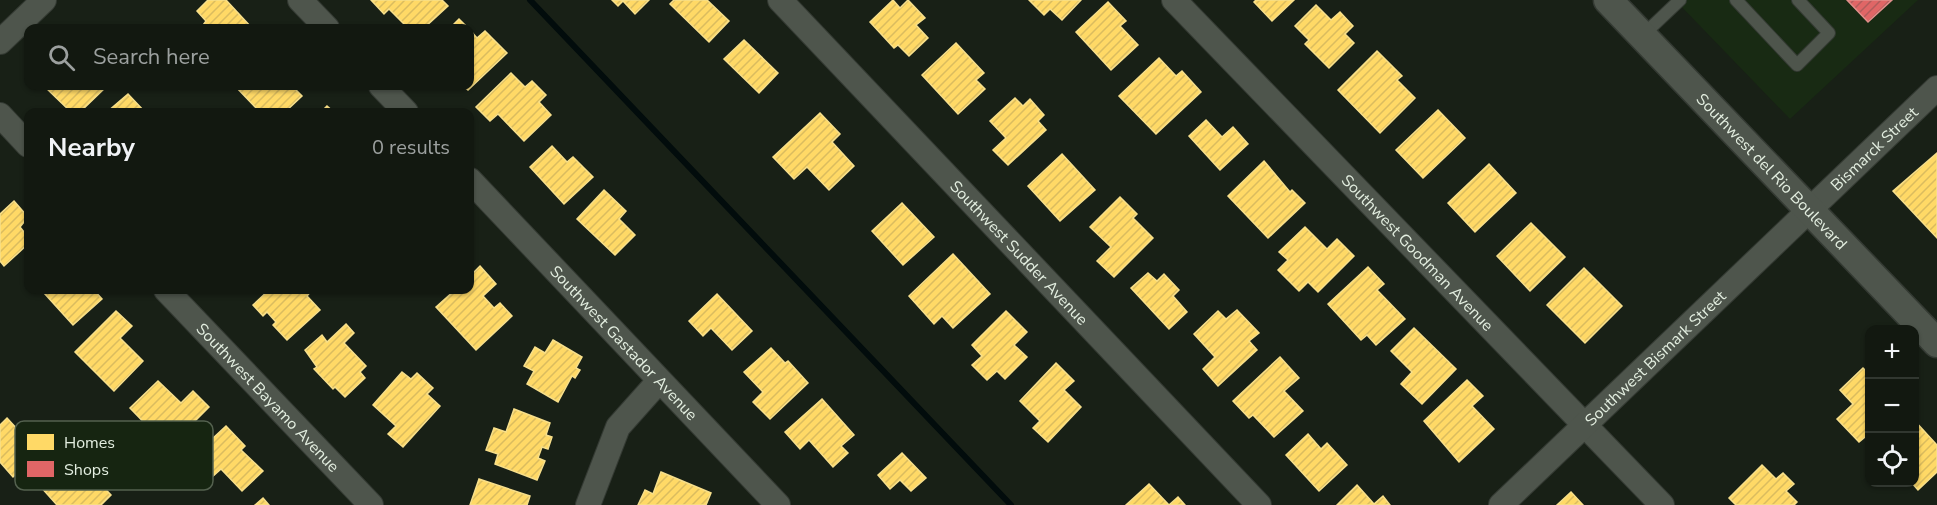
<!DOCTYPE html>
<meta charset="utf-8">
<style>
body{margin:0;font-family:"Nunito Sans",sans-serif;background:#1b2119;color:#f1f3f6}
.controls{position:absolute;right:18px;bottom:18px;display:grid;overflow:hidden;border-radius:12px;box-shadow:0 2px 4px #0004}
.controls button{width:54px;height:54px;display:grid;place-items:center;padding:0;border:0;border-bottom:2px solid #313730;background:#121810;color:#f1f3f6;font:30px sans-serif}
.list{margin:0;padding:0;list-style:none}
h2{display:flex;justify-content:space-between;align-items:center;height:78px;margin:0;padding:0 24px;font-size:26px}
h2 small{font-size:20px;font-weight:400;color:#9ca09f}
.icon{flex:none;width:33px;height:33px;fill:none;stroke:currentColor;stroke-width:2;stroke-linecap:round;stroke-linejoin:round}
.map{position:relative;flex:none;width:1937px;height:505px;overflow:hidden}
.search{position:absolute;background:#121810;box-shadow:0 2px 4px #0004;left:24px;top:24px;width:450px;height:66px;display:flex;align-items:center;gap:15px;box-sizing:border-box;padding:0 21px;border-radius:12px;color:#9ca09f;font-size:22px}
.panel{position:absolute;background:#121810;box-shadow:0 2px 4px #0004;left:24px;top:108px;width:450px;height:186px;border-radius:12px}
.map>svg:first-child{display:block}
.built{fill:#182a13}
.homes{fill:url(#homes-hatch);stroke:#f7df8b;stroke-width:1.5}
.shops{fill:url(#shops-hatch);stroke:#e18f8b;stroke-width:1.5}
.lines{fill:none;stroke-linecap:round;stroke-linejoin:round}
.stream{stroke:#020c0c;stroke-width:6}
.service-casing{stroke:#343a33;stroke-width:14}
.minor-casing{stroke:#343a33;stroke-width:26}
.tertiary-casing{stroke:#343a33;stroke-width:31}
.service{stroke:#4e554c;stroke-width:12}
.minor{stroke:#4e554c;stroke-width:24}
.tertiary{stroke:#4e554c;stroke-width:28}
.labels{text-anchor:middle;stroke-width:6;stroke-linejoin:round;paint-order:stroke}
.street-label{font-size:16px;fill:#e3eee0;stroke:#162511}
.key{fill:#162511;stroke:#54614f;stroke-width:1.5}
.key-label{font-size:16px;fill:#e3eee0}
</style>
<div class="map">
<svg width="1937" height="505" viewBox="0 0 1937 505">
<defs>
<pattern id="homes-hatch" width="6" height="6" patternUnits="userSpaceOnUse" patternTransform="scale(1.5)"><rect width="6" height="6" fill="#ffd966"/><path d="M-1 1l2-2M0 6l6-6M5 7l2-2" fill="none" stroke="#dabc5f"/></pattern>
<pattern id="shops-hatch" width="6" height="6" patternUnits="userSpaceOnUse" patternTransform="scale(1.5)"><rect width="6" height="6" fill="#e06666"/><path d="M-1 1l2-2M0 6l6-6M5 7l2-2" fill="none" stroke="#b15d5c"/></pattern>
</defs>
<rect width="100%" height="100%" fill="#182016"/>
<polygon class="built" points="1675,0 1918,0 1790,119"/>
<g class="homes">
<polygon points="208,0 226,0 252,28 201,28 206,21 197,11"/>
<polygon points="371,0 442,0 448,6 424,28 408,28 389,9 384,14"/>
<polygon points="612,0 649,0 635,14 623,1 618,6"/>
<polygon points="674,0 707,0 729,21 709,42 670,4"/>
<polygon points="893,0 900,8 908,0 925,18 916,25 928,38 909,56 898,45 894,48 870,22"/>
<polygon points="1029,0 1081,0 1062,20 1050,9 1044,15"/>
<polygon points="1256,0 1294,0 1272,21 1254,2"/>
<polygon points="1108,2 1126,21 1120,26 1138,45 1111,70 1076,32"/>
<polygon points="1316,5 1331,20 1340,12 1353,26 1345,34 1354,43 1329,68 1305,44 1309,40 1295,26"/>
<polygon points="459,19 468,28 450,28"/>
<polygon points="470,30 477,38 485,31 507,53 468,90 463,86 470,86"/>
<polygon points="744,40 778,73 759,93 724,59"/>
<polygon points="956,43 984,73 976,80 985,89 958,114 922,75"/>
<polygon points="1377,51 1402,76 1397,80 1415,98 1380,133 1338,90"/>
<polygon points="1159,58 1176,76 1182,71 1201,92 1156,134 1119,96"/>
<polygon points="511,73 525,87 532,81 546,95 539,102 551,115 524,141 498,114 490,121 476,107"/>
<polygon points="44,86 107,86 80,112 71,112"/>
<polygon points="235,86 292,86 302,96 285,112 260,112"/>
<polygon points="128,94 145,112 107,112"/>
<polygon points="1015,98 1023,106 1030,99 1044,115 1038,121 1046,130 1008,165 993,150 1006,138 990,121"/>
<polygon points="327,106 334,112 321,112"/>
<polygon points="1438,110 1465,138 1423,178 1396,150"/>
<polygon points="820,113 840,134 832,142 854,166 829,190 807,167 794,179 773,157"/>
<polygon points="1206,120 1222,137 1233,127 1248,144 1220,170 1189,136"/>
<polygon points="552,146 567,162 573,157 593,177 564,204 530,167"/>
<polygon points="1937,153 1937,238 1893,191"/>
<polygon points="1062,154 1095,190 1060,221 1028,186"/>
<polygon points="1264,161 1290,192 1292,190 1305,203 1268,238 1228,196"/>
<polygon points="1489,164 1516,193 1475,232 1448,203"/>
<polygon points="604,190 626,211 619,219 635,235 615,255 577,219"/>
<polygon points="1120,197 1137,214 1133,218 1153,238 1114,277 1097,261 1111,247 1090,227"/>
<polygon points="14,201 28,217 20,227 28,237 28,244 4,266 0,261 0,214"/>
<polygon points="902,203 934,237 903,265 872,231"/>
<polygon points="1531,223 1565,257 1530,291 1497,256"/>
<polygon points="1305,227 1327,249 1337,239 1354,256 1318,292 1308,282 1299,291 1278,270 1288,260 1279,252"/>
<polygon points="953,254 990,294 953,328 942,316 934,324 909,296"/>
<polygon points="480,266 496,284 483,296 494,308 500,303 512,316 476,350 436,307 455,290 470,290 470,276"/>
<polygon points="1368,267 1384,284 1377,290 1405,319 1376,345 1367,335 1361,340 1328,304"/>
<polygon points="1584,268 1622,306 1585,343 1547,305"/>
<polygon points="1148,273 1157,281 1164,274 1179,290 1173,296 1187,312 1169,329 1131,288"/>
<polygon points="50,290 94,290 102,299 73,325 45,294"/>
<polygon points="269,290 312,290 307,296 320,310 287,340 273,325 276,322 267,312 263,316 253,305"/>
<polygon points="717,294 752,331 732,350 711,328 703,336 689,321"/>
<polygon points="1237,310 1259,333 1249,341 1257,350 1218,386 1203,369 1215,357 1194,334 1218,311 1226,319"/>
<polygon points="116,311 132,326 120,338 143,361 114,391 75,352"/>
<polygon points="1006,311 1027,332 1014,345 1027,357 1005,379 997,371 987,380 972,365 982,356 972,345"/>
<polygon points="346,324 354,333 344,343 366,366 360,372 365,378 345,397 335,387 333,389 314,369 317,367 305,350 322,335 327,342"/>
<polygon points="1414,328 1456,369 1422,404 1401,384 1412,372 1391,351"/>
<polygon points="553,340 582,357 576,368 580,370 575,378 572,376 558,402 527,384 534,371 524,366 535,347 545,353"/>
<polygon points="771,348 785,363 788,361 808,383 770,419 753,402 763,392 744,372"/>
<polygon points="1280,357 1299,378 1284,391 1303,411 1274,437 1253,415 1249,418 1233,401"/>
<polygon points="1056,363 1074,381 1064,390 1081,407 1048,442 1033,428 1040,421 1020,401"/>
<polygon points="1863,368 1870,375 1870,433 1859,442 1837,419 1853,404 1840,390"/>
<polygon points="402,372 411,379 417,373 433,388 427,394 440,406 403,447 388,434 396,426 373,405"/>
<polygon points="1467,380 1483,396 1472,406 1494,429 1459,462 1424,421"/>
<polygon points="158,381 181,403 193,391 209,407 174,442 164,432 158,437 130,408"/>
<polygon points="822,399 854,435 841,446 848,453 833,467 809,440 800,449 785,432"/>
<polygon points="514,409 550,423 546,435 552,437 548,449 542,447 538,458 545,461 537,480 495,464 498,454 486,450 494,428 506,432"/>
<polygon points="7,418 39,453 13,477 0,462 0,425"/>
<polygon points="1914,420 1937,445 1937,472 1918,490 1911,482 1914,482"/>
<polygon points="226,426 245,446 241,450 263,471 242,491 221,469 202,486 183,466"/>
<polygon points="1308,434 1321,449 1327,443 1347,465 1319,491 1286,455"/>
<polygon points="902,453 926,478 911,491 900,480 890,489 878,475"/>
<polygon points="1762,465 1776,479 1783,473 1794,484 1786,491 1797,502 1794,505 1736,505 1729,498"/>
<polygon points="61,466 81,486 92,475 111,495 101,505 57,505 40,486"/>
<polygon points="661,472 711,493 706,505 638,505 645,490 653,494"/>
<polygon points="479,479 530,496 527,505 470,505"/>
<polygon points="1149,484 1169,505 1126,505"/>
<polygon points="1357,485 1374,504 1383,496 1390,505 1337,505"/>
<polygon points="1571,492 1583,505 1557,505"/>
<polygon points="1178,497 1185,505 1169,505"/>
<polygon points="263,498 269,505 255,505"/>
</g>
<polygon class="shops" points="1847,0 1892,0 1868,22"/>
<g class="lines">
<polyline class="stream" points="530,0 1011,505"/>
<defs>
<g id="service">
<polyline points="1736,0 1797,65 1829,33 1798,0"/>
<polyline points="1642,36 1680,0"/>
</g>
<g id="minor">
<polyline points="300,0 327,28"/>
<path id="s1" d="M780,0l479,505"/>
<path id="s2" d="M1174,0l488,505"/>
<polyline points="0,42 44,0"/>
<polyline points="381,86 406,112"/>
<polyline points="0,115 28,145"/>
<path id="s3" d="M470,180l308,325"/>
<path id="s4" d="M166,290l205,215"/>
<polyline points="588,505 618,427 659,381"/>
<path id="s5" d="M1501,505l436,-417"/>
</g>
<g id="tertiary">
<path id="s6" d="M1608,0l329,343"/>
</g>
</defs>
<use href="#service" class="service-casing"/>
<use href="#minor" class="minor-casing"/>
<use href="#tertiary" class="tertiary-casing"/>
<use href="#service" class="service"/>
<use href="#minor" class="minor"/>
<use href="#tertiary" class="tertiary"/>
</g>
<g class="labels">
<g class="street-label">
<text dy="6" stroke="none"><textPath href="#s5" startOffset="516">Bismarck Street</textPath></text>
<text dy="6" stroke="none"><textPath href="#s6" startOffset="237">Southwest del Rio Boulevard</textPath></text>
<text dy="6" stroke="none"><textPath href="#s1" startOffset="348">Southwest Sudder Avenue</textPath></text>
<text dy="6" stroke="none"><textPath href="#s2" startOffset="351">Southwest Goodman Avenue</textPath></text>
<text dy="6" stroke="none"><textPath href="#s3" startOffset="224">Southwest Gastador Avenue</textPath></text>
<text dy="6" stroke="none"><textPath href="#s5" startOffset="213">Southwest Bismark Street</textPath></text>
<text dy="6" stroke="none"><textPath href="#s4" startOffset="148">Southwest Bayamo Avenue</textPath></text>
</g>
</g>
<rect x="15" y="421" width="198" height="69" rx="9" class="key"/>
<rect x="27" y="434" width="27" height="16" fill="#ffd966"/>
<rect x="27" y="461" width="27" height="16" fill="#e06666"/>
<g class="key-label">
<text x="64" y="448">Homes</text>
<text x="64" y="475">Shops</text>
</g>
</svg>
<div class="controls">
<button>+</button>
<button>−</button>
<button><svg class="icon" aria-label="locate" viewBox="0 0 24 24"><circle cx="12" cy="12" r="6"/><path d="M12 2v4M12 18v4M2 12h4M18 12h4"/></svg></button>
</div>
<div class="search"><svg class="icon" aria-label="search" viewBox="0 0 24 24"><circle cx="10" cy="10" r="6"/><path d="M15 15l6 6"/></svg>Search here</div>
<section class="panel">
<h2>Nearby<small>0 results</small></h2>
<ul class="list">
</ul>
</section>
</div>
